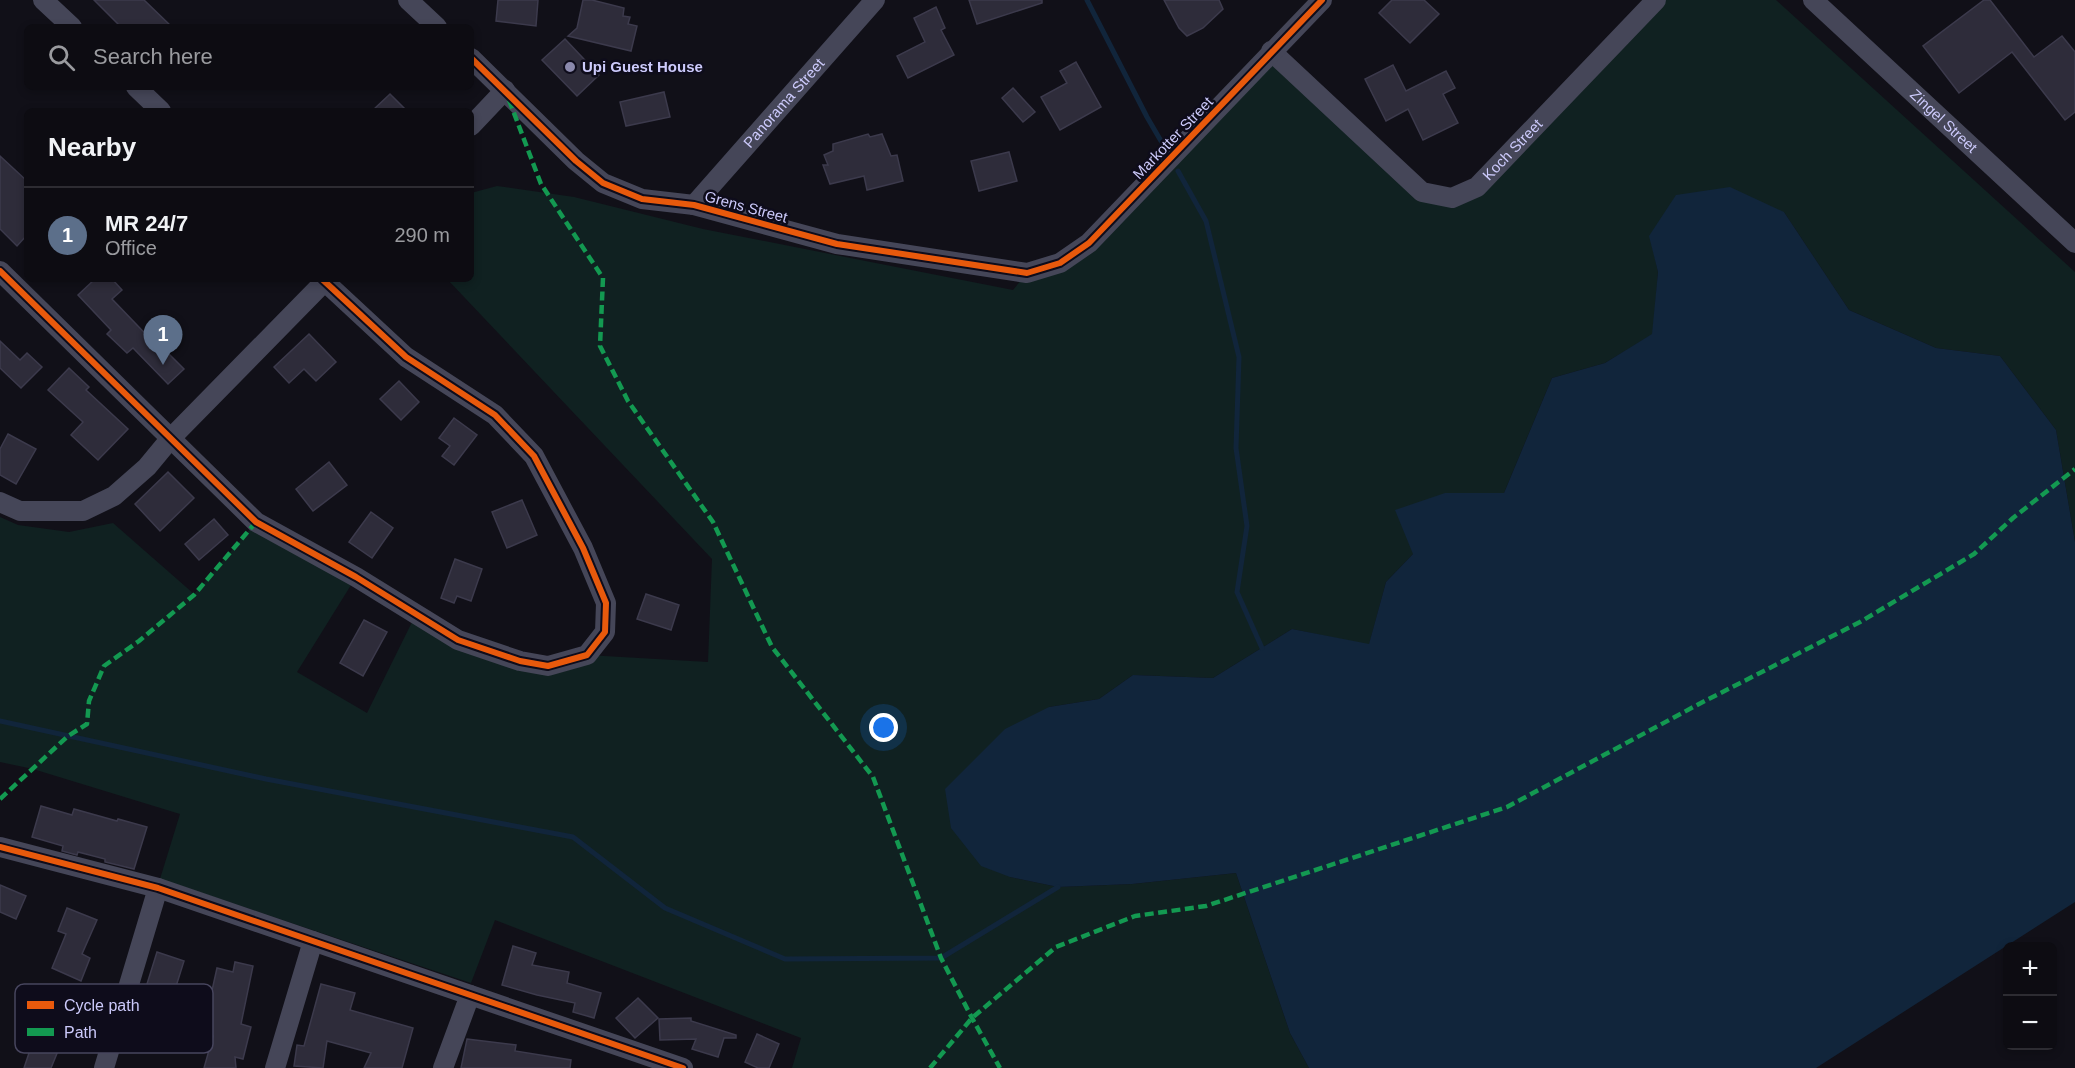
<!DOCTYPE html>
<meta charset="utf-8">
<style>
body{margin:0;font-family:Helvetica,sans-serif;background:#16151b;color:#f1f3f6}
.controls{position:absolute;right:18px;bottom:18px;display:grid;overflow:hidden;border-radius:9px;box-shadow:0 3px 9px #0003}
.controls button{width:54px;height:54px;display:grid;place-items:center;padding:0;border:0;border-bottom:2px solid #2d2c32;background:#0d0c12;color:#f1f3f6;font:30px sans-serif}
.you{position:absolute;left:884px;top:728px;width:21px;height:21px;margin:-15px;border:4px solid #fff;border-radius:50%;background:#1a73e8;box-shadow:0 0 0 9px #1a73e833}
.badge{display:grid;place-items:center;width:39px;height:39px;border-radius:50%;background:#8b89ac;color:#fff;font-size:20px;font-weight:700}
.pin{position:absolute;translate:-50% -50px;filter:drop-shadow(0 2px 3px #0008)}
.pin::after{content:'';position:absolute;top:32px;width:21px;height:18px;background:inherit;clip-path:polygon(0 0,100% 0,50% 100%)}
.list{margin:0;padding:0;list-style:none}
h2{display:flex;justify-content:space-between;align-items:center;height:78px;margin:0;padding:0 24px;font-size:26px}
h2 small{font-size:20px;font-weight:400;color:#9a9b9f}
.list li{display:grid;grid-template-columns:39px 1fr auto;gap:18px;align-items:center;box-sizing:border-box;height:96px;padding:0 24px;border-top:2px solid #2d2c32}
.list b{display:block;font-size:22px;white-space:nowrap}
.list p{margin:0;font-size:20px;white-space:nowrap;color:#9a9b9f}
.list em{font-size:20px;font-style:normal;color:#9a9b9f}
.icon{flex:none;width:33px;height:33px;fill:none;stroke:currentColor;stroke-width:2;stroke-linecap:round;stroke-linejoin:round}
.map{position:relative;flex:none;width:2075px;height:1068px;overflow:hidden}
.search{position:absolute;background:#0d0c12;box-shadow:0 3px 9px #0003;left:24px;top:24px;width:450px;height:66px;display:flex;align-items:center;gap:15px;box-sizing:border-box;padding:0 21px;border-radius:9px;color:#9a9b9f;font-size:22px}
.panel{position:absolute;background:#0d0c12;box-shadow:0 3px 9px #0003;left:24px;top:108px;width:450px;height:174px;border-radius:9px}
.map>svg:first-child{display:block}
.green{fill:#102121}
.water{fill:#11253b}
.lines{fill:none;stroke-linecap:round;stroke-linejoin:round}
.stream{stroke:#11253b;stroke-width:5}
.building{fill:#2e2c3a;stroke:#3c3a4c;stroke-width:1.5}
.minor{stroke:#454658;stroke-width:20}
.quiet{stroke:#139951;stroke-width:4.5;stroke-dasharray:9 4.5;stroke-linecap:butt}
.cycleway-casing{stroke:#0e0c1b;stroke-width:10}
.cycleway{stroke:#e8590c;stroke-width:6}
.poi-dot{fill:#8b89ac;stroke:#0e0c1b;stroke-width:2}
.labels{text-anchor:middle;stroke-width:5;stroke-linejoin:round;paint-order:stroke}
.poi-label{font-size:15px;font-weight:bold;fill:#cccafb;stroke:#0e0c1b;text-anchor:start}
.street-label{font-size:15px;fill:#cccafb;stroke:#0e0c1b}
.key{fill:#0e0c1b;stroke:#47455e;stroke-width:1.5}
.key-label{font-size:16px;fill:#cccafb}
</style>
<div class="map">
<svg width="2075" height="1068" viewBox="0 0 2075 1068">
<rect width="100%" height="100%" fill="#111018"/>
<polygon class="green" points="1656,0 1776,0 2075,272 2075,542 2056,430 2000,356 1936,348 1849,310 1784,212 1650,236 1658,272 1653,334 1605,363 1552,378 1504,493 1445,493 1413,554 1386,582 1369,645 1292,629 1213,678 1133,675 1099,699 1049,707 1010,877 1058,887 1132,884 1236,873 1290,1033 1309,1068 792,1068 801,1038 495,920 471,983 160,879 180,814 33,769 0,762 0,517 18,525 69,532 113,523 194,594 256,522 356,577 297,672 367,713 416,614 520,661 587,655 708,662 712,559 447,279 471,279 471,193 497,186 574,197 703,229 1013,290 1027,273 1060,263 1271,51 1422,192 1477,187"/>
<polygon class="water" points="1730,187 1784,212 1849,310 1936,348 2000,356 2056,430 2075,542 2075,902 1816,1068 1309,1068 1290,1033 1236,873 1132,884 1058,887 1010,877 981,866 951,828 945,789 1005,729 1049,707 1099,699 1133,675 1213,678 1292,629 1369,644 1386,582 1413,554 1395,510 1445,493 1504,493 1552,378 1605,363 1652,334 1658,272 1649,236 1676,195"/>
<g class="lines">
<g class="stream">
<polyline points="1087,0 1147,117 1161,141"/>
<polyline points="1178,171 1206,221 1239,357 1236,448 1247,526 1237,592 1262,648"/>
<polyline points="0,721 266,779 573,837 665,908 785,959 941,958 1058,887"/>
</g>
</g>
<g class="building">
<polygon points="94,0 144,0 172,27 121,27"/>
<polygon points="498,0 538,0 536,26 496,21"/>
<polygon points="583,0 592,0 624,8 623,16 630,17 628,24 637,26 631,51 568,36 577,28"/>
<polygon points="969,0 1042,0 1042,3 977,24"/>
<polygon points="1164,0 1219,0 1223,9 1203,28 1187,36 1179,28"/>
<polygon points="1392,0 1424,0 1439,14 1410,43 1379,13"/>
<polygon points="1984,0 1990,0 2034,57 2062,36 2075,52 2075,112 2065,120 2012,52 1959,93 1923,46"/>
<polygon points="936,7 945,28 941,30 954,55 908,78 897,56 925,42 914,18"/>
<polygon points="565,39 599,75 577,96 542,60"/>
<polygon points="1076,62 1101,107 1060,130 1041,97 1067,83 1060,71"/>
<polygon points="1393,65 1406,91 1446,71 1455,88 1443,94 1458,123 1423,140 1408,109 1386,121 1365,79"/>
<polygon points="1013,88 1035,112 1023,122 1002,98"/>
<polygon points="664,92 670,117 626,126 620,102"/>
<polygon points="390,94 407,111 372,111"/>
<polygon points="868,134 870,137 882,134 891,156 897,155 903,181 867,190 864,176 830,184 823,165 828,165 824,155 833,151 833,144"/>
<polygon points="1009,152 1017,181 979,191 971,161"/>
<polygon points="0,156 27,181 27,235 17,246 0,229"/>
<polygon points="95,279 112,279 122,290 112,299 161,350 163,348 184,369 168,384 133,348 127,353 107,334 111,330 78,295"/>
<polygon points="309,334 336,362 316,381 304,369 289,383 274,367"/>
<polygon points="0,341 20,360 27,353 42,367 21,388 0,368"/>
<polygon points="69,368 89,387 86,390 128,429 98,460 71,435 83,422 48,390"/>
<polygon points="399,381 419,402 401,420 380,399"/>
<polygon points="454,418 477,435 454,465 442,456 450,446 439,438"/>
<polygon points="8,434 36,449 16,484 0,475 0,449"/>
<polygon points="329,462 347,485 313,511 296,489"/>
<polygon points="168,472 194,498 160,531 135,504"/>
<polygon points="522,500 537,535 507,548 492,512"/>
<polygon points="371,512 393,528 372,558 349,542"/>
<polygon points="214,519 228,535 199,560 185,544"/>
<polygon points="455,559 482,569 471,601 457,596 454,603 441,598"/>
<polygon points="646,594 679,605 671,630 637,619"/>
<polygon points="364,620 387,632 363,676 340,663"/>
<polygon points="41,806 72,815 74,809 117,821 118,819 147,827 134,869 105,862 105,859 78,852 77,855 62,851 63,846 32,837"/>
<polygon points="0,885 26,896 16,919 0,912"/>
<polygon points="67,908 97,920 82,954 90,958 81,981 52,968 66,934 58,931"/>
<polygon points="513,946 536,953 532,965 569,972 567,983 601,993 594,1018 573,1012 575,1003 537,995 502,985"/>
<polygon points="157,952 184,961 173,996 209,1004 217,968 233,972 235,962 253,966 241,1024 251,1027 243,1059 235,1057 236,1068 204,1068 213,1036 135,1020 139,999 142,1000"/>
<polygon points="321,984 355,993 350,1010 413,1028 402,1068 364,1068 371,1053 327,1041 323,1068 294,1066 297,1045 304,1046"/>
<polygon points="638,998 658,1018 635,1038 616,1018"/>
<polygon points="691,1018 691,1021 736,1035 736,1038 724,1038 718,1057 692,1049 696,1039 660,1040 659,1019"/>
<polygon points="36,1022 65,1034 51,1068 24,1068 31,1047 26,1045"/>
<polygon points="757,1034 779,1044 769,1068 758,1068 745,1062"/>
<polygon points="467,1039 516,1045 515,1051 571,1060 570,1068 461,1068"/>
</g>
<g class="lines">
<g class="minor">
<polyline points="43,0 72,27"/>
<polyline points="408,0 437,27"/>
<path id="s1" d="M1813,0l262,243"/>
<path id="s2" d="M1271,51l151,141 30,6 25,-11 179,-187"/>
<polyline points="471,58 576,161 603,183 642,199 694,205 837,244 1027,273 1060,263 1089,243 1322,0"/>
<polyline points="136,87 161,111"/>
<polyline points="471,126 505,90"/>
<path id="s3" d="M694,205l181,-205"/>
<polyline points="0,271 256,522 356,577 458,640 520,661 548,666 587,655 605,632 606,603 583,548 534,456 495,415 406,357 322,279"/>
<polyline points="0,502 20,511 83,511 114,496 147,467 171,438 327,279"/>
<polyline points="0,847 158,888 683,1068"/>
<polyline points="104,1068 158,888"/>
<polyline points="275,1068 313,941"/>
<polyline points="443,1068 470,995"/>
</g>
<g class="quiet">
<polyline points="509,100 541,184 603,278 600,346 628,401 713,522 772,647 873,777 941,958 972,1018 1000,1068"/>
<polyline points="0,799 68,736 87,724 89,701 104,666 139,641 194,595 256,522"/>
<polyline points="930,1068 972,1018 1056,947 1135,916 1206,906 1507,807 1699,704 1860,622 1974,554 2013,518 2075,469"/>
</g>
<defs>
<g id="cycleway">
<polyline points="471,58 576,161 603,183 642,199 694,205 837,244 1027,273 1060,263 1089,243 1322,0"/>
<polyline points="0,271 256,522 356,577 458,640 520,661 548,666 587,655 605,632 606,603 583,548 534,456 495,415 406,357 322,279"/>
<polyline points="0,847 158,888 683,1068"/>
</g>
</defs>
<use href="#cycleway" class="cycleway-casing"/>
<use href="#cycleway" class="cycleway"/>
</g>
<circle class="poi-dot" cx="570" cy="67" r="6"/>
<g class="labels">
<g class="poi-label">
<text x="582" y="72">Upi Guest House</text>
</g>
<g class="street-label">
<text dy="5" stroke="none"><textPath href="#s3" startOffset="136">Panorama Street</textPath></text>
<text dy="5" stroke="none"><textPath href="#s1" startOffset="178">Zingel Street</textPath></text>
<text transform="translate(1173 138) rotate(-46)" y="5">Markotter Street</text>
<text dy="5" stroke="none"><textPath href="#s2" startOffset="316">Koch Street</textPath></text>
<text transform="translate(746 207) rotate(15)" y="5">Grens Street</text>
</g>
</g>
<rect x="15" y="984" width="198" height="69" rx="9" class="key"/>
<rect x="27" y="1001" width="27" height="8" fill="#e8590c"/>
<rect x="27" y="1028" width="27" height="8" fill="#139951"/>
<g class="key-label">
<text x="64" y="1011">Cycle path</text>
<text x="64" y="1038">Path</text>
</g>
</svg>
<div class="controls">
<button>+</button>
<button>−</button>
</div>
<div class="you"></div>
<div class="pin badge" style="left:163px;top:365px;background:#5c6f8a">1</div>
<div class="search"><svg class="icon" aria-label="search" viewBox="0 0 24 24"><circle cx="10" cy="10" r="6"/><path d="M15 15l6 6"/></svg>Search here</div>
<section class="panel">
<h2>Nearby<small></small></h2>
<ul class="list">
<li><span class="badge" style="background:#5c6f8a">1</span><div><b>MR 24/7</b><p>Office</p></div><em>290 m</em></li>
</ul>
</section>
</div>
